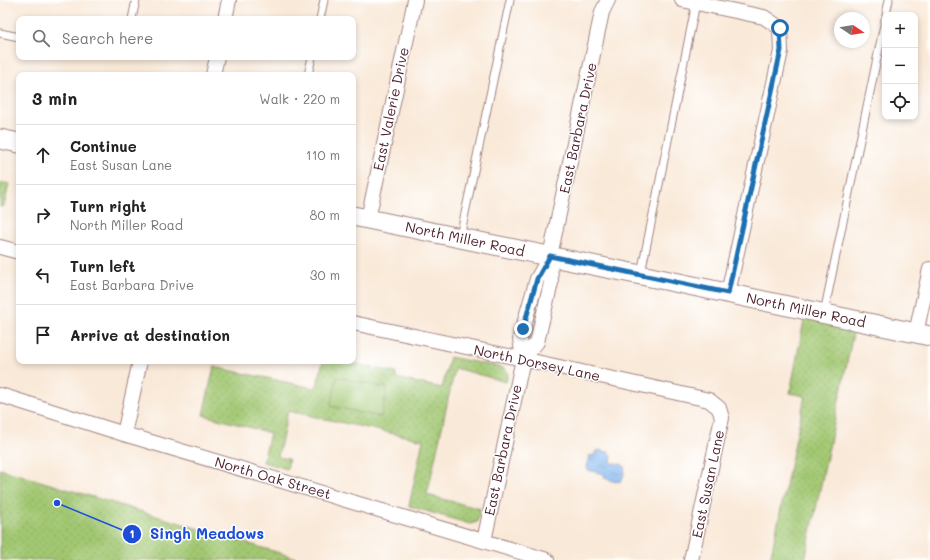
<!DOCTYPE html>
<meta charset="utf-8">
<style>
body{margin:0;font-family:Mali,sans-serif;background:#f2f2f2;color:#222}
.controls{position:absolute;right:12px;top:12px;display:grid;overflow:hidden;border-radius:8px;box-shadow:0 2px 6px #0003}
.controls button{width:36px;height:36px;display:grid;place-items:center;padding:0;border:0;border-bottom:1px solid #e0e0e0;background:#fff;color:#222;font:20px sans-serif}
.compass{position:absolute;left:834px;top:12px;width:36px;height:36px;border-radius:50%;background:#fff;box-shadow:0 2px 6px #0003;rotate:102deg}
.stop{position:absolute;width:12px;height:12px;margin:-9px;border:3px solid #1f6fb2;border-radius:50%;background:#fff}
.stop.end{background:#1f6fb2;border-color:#fff;box-shadow:0 1px 4px #0008}
.list{margin:0;padding:0;list-style:none}
h2{display:flex;justify-content:space-between;align-items:center;height:52px;margin:0;padding:0 16px;font-size:17px}
h2 small{font-size:13px;font-weight:400;color:#767676}
.list li{display:grid;grid-template-columns:26px 1fr auto;gap:12px;align-items:center;box-sizing:border-box;height:60px;padding:0 16px;border-top:1px solid #e0e0e0}
.list b{display:block;font-size:15px;white-space:nowrap}
.list p{margin:0;font-size:13px;white-space:nowrap;color:#767676}
.list em{font-size:13px;font-style:normal;color:#767676}
.icon{flex:none;width:22px;height:22px;fill:none;stroke:currentColor;stroke-width:2;stroke-linecap:round;stroke-linejoin:round}
.map{position:relative;flex:none;width:930px;height:560px;overflow:hidden}
.search{position:absolute;background:#fff;box-shadow:0 2px 6px #0003;left:16px;top:16px;width:340px;height:44px;display:flex;align-items:center;gap:10px;box-sizing:border-box;padding:0 14px;border-radius:8px;color:#767676;font-size:15px}
.panel{position:absolute;background:#fff;box-shadow:0 2px 6px #0003;left:16px;top:72px;width:340px;height:292px;border-radius:8px}
.map>svg:first-child{display:block}
.grass{fill:url(#grass-dots);stroke:#76734e}
.garden{fill:#a1c771;stroke:#76734e}
.water{fill:url(#water-ripples);stroke:#646a8c}
.lines{fill:none;stroke-linecap:round;stroke-linejoin:round}
.lane-casing{stroke:#a28482;stroke-width:9}
.street-casing{stroke:#a28482;stroke-width:16}
.secondary-casing{stroke:#a28482;stroke-width:21}
.lane{stroke:#fff;stroke-width:7}
.street{stroke:#fff;stroke-width:14}
.secondary{stroke:#fff;stroke-width:19}
.route{stroke:#1f6fb2;stroke-width:5}
.labels{text-anchor:middle;stroke-width:3;stroke-linejoin:round;paint-order:stroke}
.street-label{font-size:14px;fill:#4a1f2b;stroke:#fff}
.leader{fill:none;stroke:#1d4ed8;stroke-width:1.5}
.callout-dot{fill:#1d4ed8;stroke:#fff;stroke-width:1.5}
.mark-label{font-size:12px;text-anchor:middle;font-weight:bold;fill:#fff}
.callout-label{font-size:15px;text-anchor:middle;font-weight:bold;fill:#1d4ed8;stroke:#fff;stroke-width:3;stroke-linejoin:round;paint-order:stroke}
</style>
<div class="map">
<svg width="930" height="560" viewBox="0 0 930 560">
<defs>
<pattern id="grass-dots" width="8" height="8" patternUnits="userSpaceOnUse"><rect width="8" height="8" fill="#a1c771"/><path d="M2 2h.1M6 6h.1" fill="none" stroke="#8caa62" stroke-width="1.8" stroke-linecap="round"/></pattern>
<pattern id="water-ripples" width="26" height="14" patternUnits="userSpaceOnUse"><rect width="26" height="14" fill="#7eb4ed"/><path d="M2 4q2-2 4 0t4 0M15 11q2-2 4 0t4 0" fill="none" stroke="#6992c0"/></pattern>
</defs>
<rect width="100%" height="100%" fill="#fff"/>
<filter id="ink" filterUnits="userSpaceOnUse"><feTurbulence type="fractalNoise" baseFrequency=".025" numOctaves="2"/><feDisplacementMap in="SourceGraphic" scale="8" xChannelSelector="R" yChannelSelector="G"/><feConvolveMatrix kernelMatrix="1 2 1 2 8 2 1 2 1" color-interpolation-filters="sRGB"/></filter>
<filter id="wash" filterUnits="userSpaceOnUse"><feTurbulence type="fractalNoise" baseFrequency=".012" numOctaves="4" result="noise"/><feDisplacementMap in="SourceGraphic" scale="16" xChannelSelector="R" yChannelSelector="G"/><feGaussianBlur stdDeviation="0.9" result="paint"/><feColorMatrix in="noise" values="0 0 0 0 0 0 0 0 0 0 0 0 0 0 0 0 0 1.4 0 .05"/><feComposite in="paint" operator="in"/></filter>
<g filter="url(#wash)">
<rect width="100%" height="100%" fill="#f9e9d8"/>
<g class="grass">
<polygon points="0,182 9,184 4,206 0,207"/>
<polygon points="806,310 856,320 805,560 770,560 805,396 790,393"/>
<polygon points="450,357 504,368 508,374 506,382 455,368 427,495 481,509 477,522 470,524 409,506 423,440 288,411 278,457 289,459 287,469 263,462 270,433 203,415 214,367 314,388 317,386 323,361 342,361 396,373 396,378 442,388"/>
<polygon points="0,469 303,560 0,560"/>
</g>
<polygon class="garden" points="337,377 387,388 381,417 331,406"/>
<path class="water" d="M598,450l11,2 3,4 -1,7c3,0 10,0 13,3 2,2 -1,13 -3,15 -4,2 -13,-1 -16,-3l-1,-4 -16,-4 -1,-2 2,-12 6,-1v-3h2z"/>
</g>
<g filter="url(#ink)">
<g class="lines">
<defs>
<g id="lane">
<polyline points="886,15 889,0"/>
<polyline points="132,19 136,0"/>
<polyline points="320,19 324,0"/>
<polyline points="0,33 19,37"/>
<polyline points="308,75 312,57"/>
<polyline points="460,237 510,0"/>
<polyline points="641,273 696,3"/>
<polyline points="824,313 885,20"/>
</g>
<g id="street">
<polyline points="682,0 764,17 780,28 781,51 728,293"/>
<polyline points="225,19 229,0"/>
<polyline points="213,75 217,57"/>
<polyline points="368,219 415,0"/>
<polyline points="0,247 19,252"/>
<polyline points="353,323 523,359 709,400 719,408 722,418 691,560"/>
<polyline points="916,333 930,269"/>
<polyline points="523,359 537,342 551,283 550,256 602,12 608,0"/>
<polyline points="0,395 124,434 547,560"/>
<polyline points="124,434 140,361"/>
<polyline points="484,541 523,359 520,338 537,279 550,256"/>
</g>
<g id="secondary">
<polyline points="0,139 19,143"/>
<polyline points="353,216 641,275 930,336"/>
</g>
</defs>
<use href="#lane" class="lane-casing"/>
<use href="#street" class="street-casing"/>
<use href="#secondary" class="secondary-casing"/>
<use href="#lane" class="lane"/>
<use href="#street" class="street"/>
<use href="#secondary" class="secondary"/>
</g>
</g>
<g class="lines" filter="url(#ink)">
<polyline class="route" points="523,329 537,279 550,256 728,293 781,50 780,28"/>
</g>
<g class="labels">
<g class="street-label">
<text transform="translate(391 109) rotate(-78)" y="5">East Valerie Drive</text>
<text transform="translate(578 128) rotate(-78)" y="5">East Barbara Drive</text>
<text transform="translate(465 239) rotate(12)" y="5">North Miller Road</text>
<text transform="translate(806 310) rotate(12)" y="5">North Miller Road</text>
<text transform="translate(537 363) rotate(12)" y="5">North Dorsey Lane</text>
<text transform="translate(503 450) rotate(-78)" y="5">East Barbara Drive</text>
<text transform="translate(273 478) rotate(16)" y="5">North Oak Street</text>
<text transform="translate(708 484) rotate(-78)" y="5">East Susan Lane</text>
</g>
</g>
<path class="leader" d="M57 503L132 534"/>
<g class="callout-dot">
<circle cx="57" cy="503" r="4"/>
<circle cx="132" cy="534" r="10"/>
</g>
<g class="mark-label">
<text x="132" y="538">1</text>
</g>
<g class="callout-label">
<text x="207" y="539">Singh Meadows</text>
</g>
</svg>
<div class="controls">
<button>+</button>
<button>−</button>
<button><svg class="icon" aria-label="locate" viewBox="0 0 24 24"><circle cx="12" cy="12" r="6"/><path d="M12 2v4M12 18v4M2 12h4M18 12h4"/></svg></button>
</div>
<svg class="compass" viewBox="-18 -18 36 36"><path d="M0-13l5 13h-10z" fill="#e53935"/><path d="M0 13l5-13h-10z" fill="#767676"/></svg>
<div class="stop" style="left:780px;top:28px"></div>
<div class="stop end" style="left:523px;top:329px"></div>
<div class="search"><svg class="icon" aria-label="search" viewBox="0 0 24 24"><circle cx="10" cy="10" r="6"/><path d="M15 15l6 6"/></svg>Search here</div>
<section class="panel">
<h2>3 min<small>Walk · 220 m</small></h2>
<ul class="list">
<li><svg class="icon" aria-label="ahead" viewBox="0 0 24 24"><path d="M12 20V5M6 11l6-6 6 6"/></svg><div><b>Continue</b><p>East Susan Lane</p></div><em>110 m</em></li>
<li><svg class="icon" aria-label="right" viewBox="0 0 24 24"><path d="M7 20v-9h11M14 6l5 5-5 5"/></svg><div><b>Turn right</b><p>North Miller Road</p></div><em>80 m</em></li>
<li><svg class="icon" aria-label="left" viewBox="0 0 24 24"><path d="M17 20v-9H6M10 6l-5 5 5 5"/></svg><div><b>Turn left</b><p>East Barbara Drive</p></div><em>30 m</em></li>
<li><svg class="icon" aria-label="arrive" viewBox="0 0 24 24"><path d="M6 21V4h12l-3 4 3 4H6"/></svg><div><b>Arrive at destination</b></div></li>
</ul>
</section>
</div>
